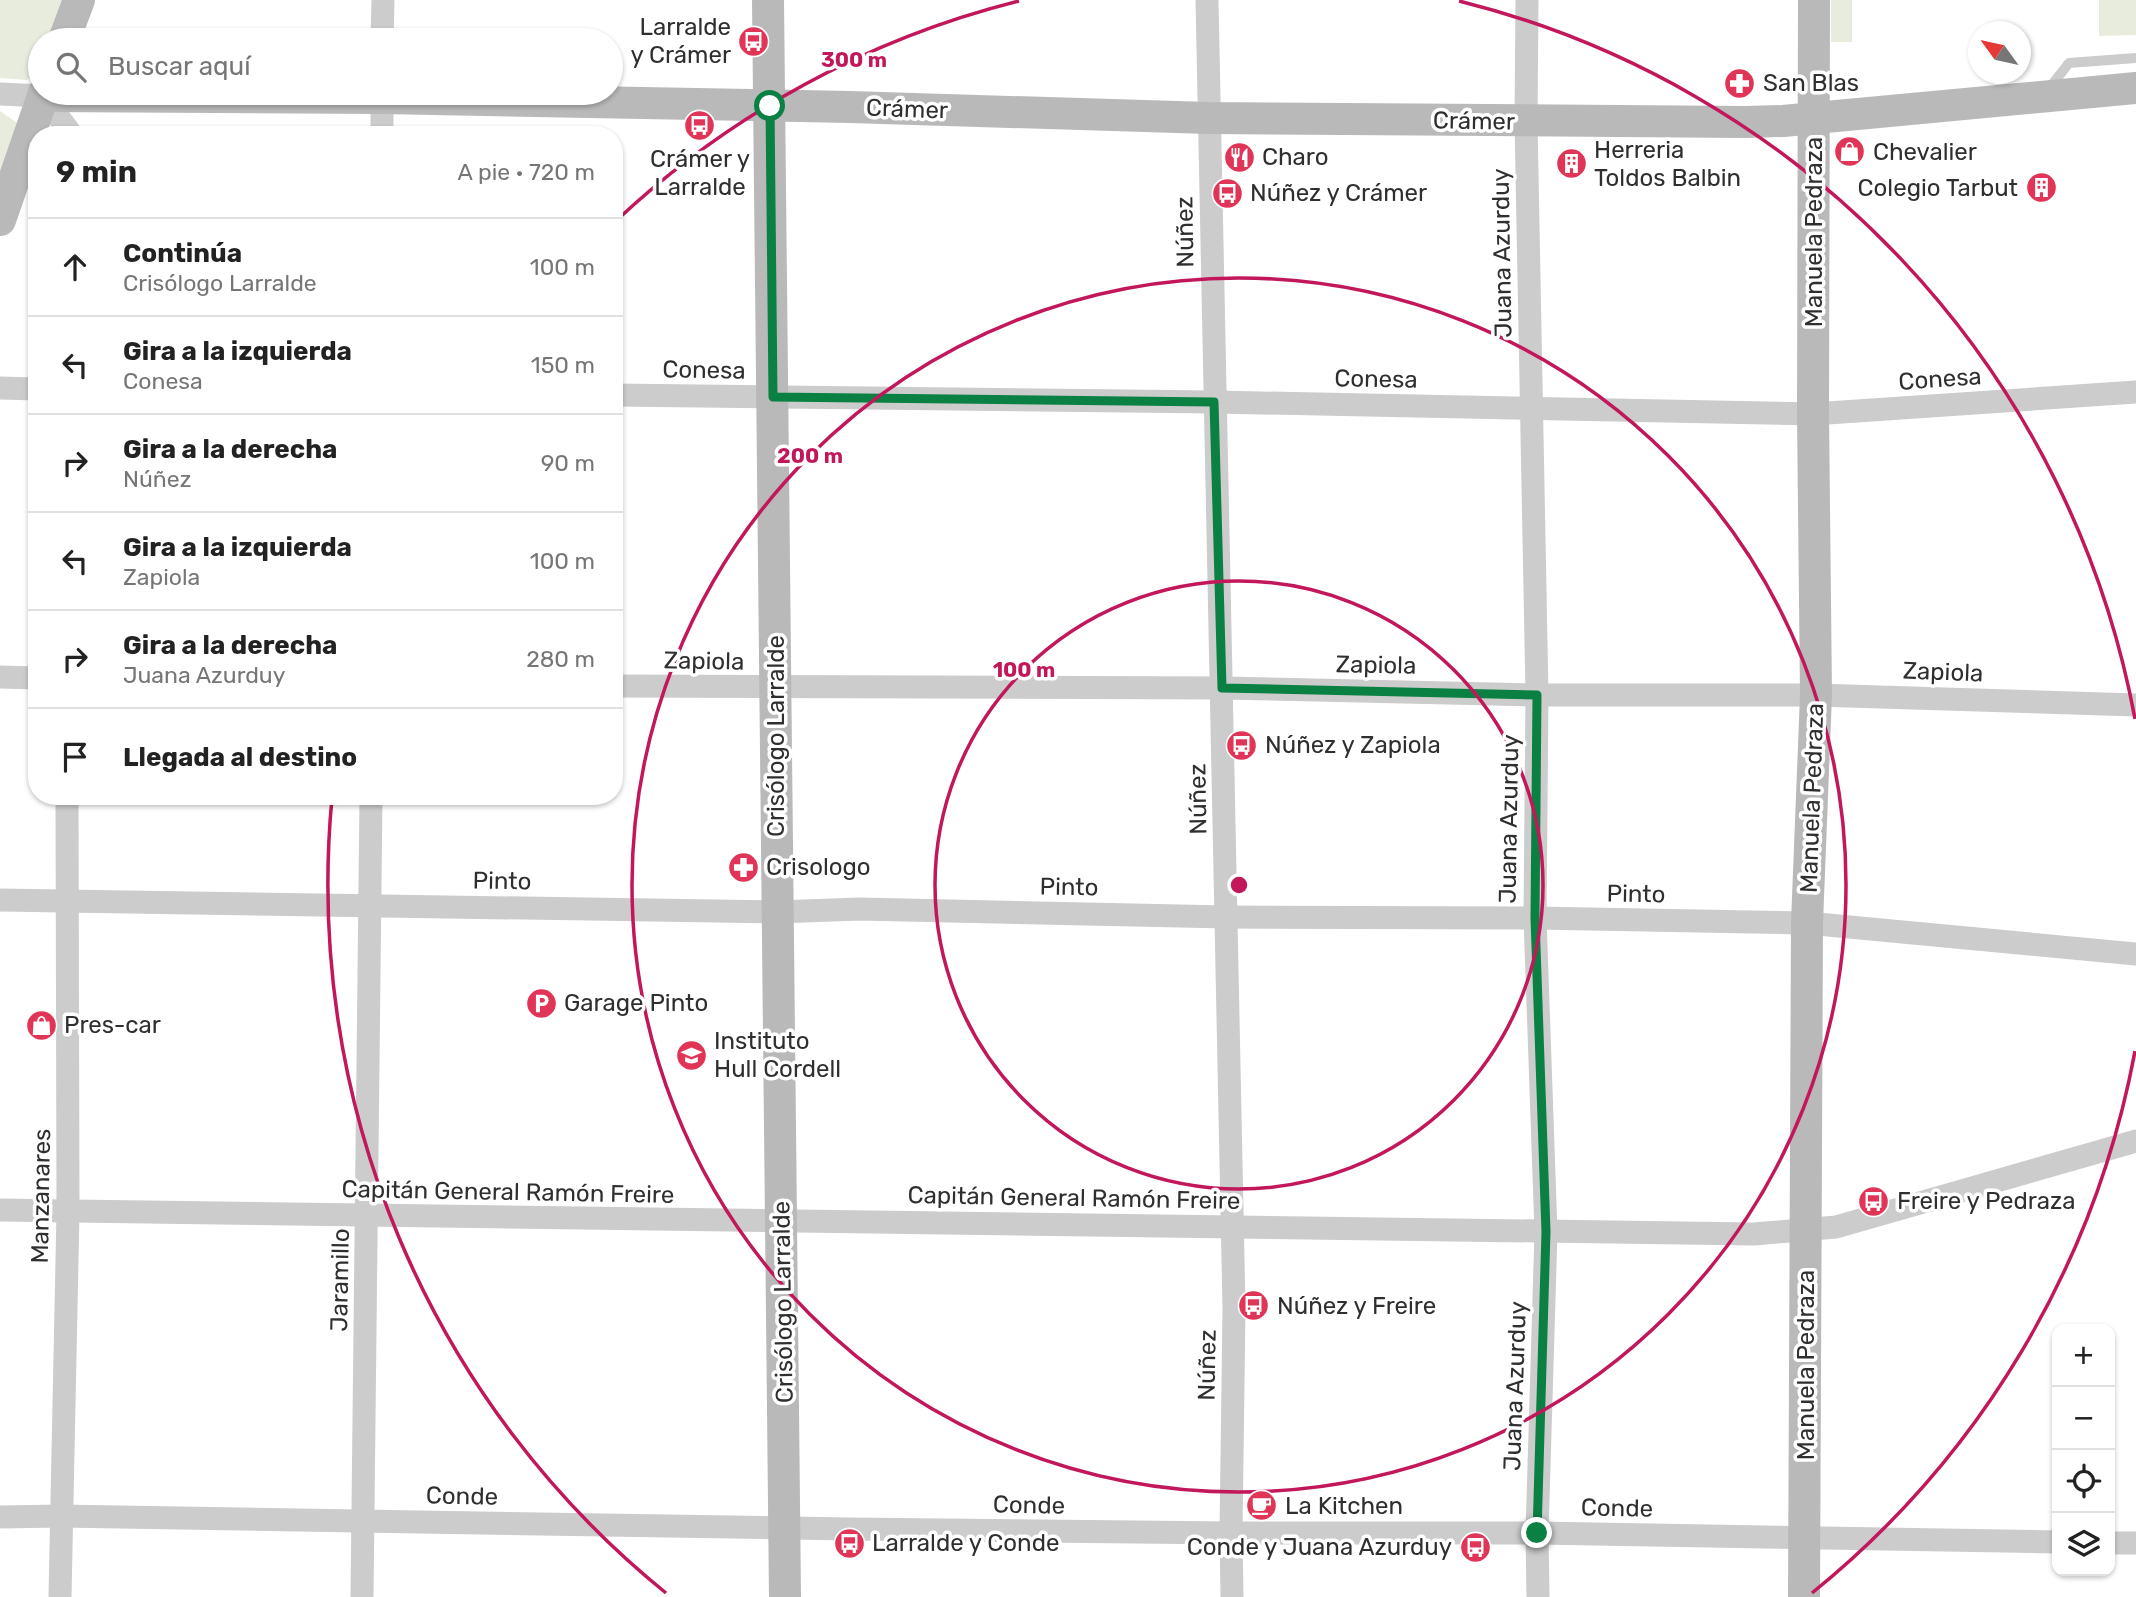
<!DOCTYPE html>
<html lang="es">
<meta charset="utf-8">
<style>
body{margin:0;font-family:Rubik,sans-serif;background:#f6f6f6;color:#222}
.controls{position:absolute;right:21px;bottom:21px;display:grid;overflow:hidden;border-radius:14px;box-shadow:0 2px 5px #0004}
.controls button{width:63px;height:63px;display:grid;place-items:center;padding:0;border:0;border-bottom:2px solid #e0e0e0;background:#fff;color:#222;font:35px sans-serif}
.compass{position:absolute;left:1968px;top:21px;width:63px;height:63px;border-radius:50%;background:#fff;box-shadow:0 2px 5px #0004;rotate:303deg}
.stop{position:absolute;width:21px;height:21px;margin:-16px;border:5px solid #0b8043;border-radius:50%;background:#fff}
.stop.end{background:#0b8043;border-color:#fff;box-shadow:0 2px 7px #0008}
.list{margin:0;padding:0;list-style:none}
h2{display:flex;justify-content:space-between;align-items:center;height:91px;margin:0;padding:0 28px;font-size:30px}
h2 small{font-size:23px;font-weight:400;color:#767676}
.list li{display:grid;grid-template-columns:46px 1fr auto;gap:21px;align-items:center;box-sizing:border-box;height:98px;padding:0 28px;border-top:2px solid #e0e0e0}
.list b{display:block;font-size:26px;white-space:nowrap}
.list p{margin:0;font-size:23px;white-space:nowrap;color:#767676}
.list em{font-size:23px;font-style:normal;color:#767676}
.icon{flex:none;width:38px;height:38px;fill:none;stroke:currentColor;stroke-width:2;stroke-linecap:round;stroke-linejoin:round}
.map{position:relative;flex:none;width:2136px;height:1597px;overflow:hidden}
.search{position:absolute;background:#fff;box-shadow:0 2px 5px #0004;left:28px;top:28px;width:595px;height:77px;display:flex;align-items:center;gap:18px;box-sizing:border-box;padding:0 24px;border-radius:38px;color:#767676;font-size:26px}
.panel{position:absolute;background:#fff;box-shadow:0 2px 5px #0004;left:28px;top:126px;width:595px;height:679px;border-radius:28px}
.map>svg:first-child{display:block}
.green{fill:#e7ecdd}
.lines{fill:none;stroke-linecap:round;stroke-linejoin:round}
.lane{stroke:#ccc;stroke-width:10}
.street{stroke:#ccc;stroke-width:23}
.secondary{stroke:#b9b9b9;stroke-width:32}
.route{stroke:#0b8043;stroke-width:9}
.ring{fill:none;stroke:#c2185b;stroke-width:3.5}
.labels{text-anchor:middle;stroke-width:7;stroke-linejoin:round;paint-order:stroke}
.poi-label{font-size:24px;fill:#2f2f2f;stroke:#fff;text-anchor:start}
.street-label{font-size:24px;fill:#2f2f2f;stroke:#fff}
.centre{fill:#c2185b;stroke:#fff;stroke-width:3.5}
.ring-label{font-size:21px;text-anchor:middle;font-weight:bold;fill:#c2185b;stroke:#fff;stroke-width:7;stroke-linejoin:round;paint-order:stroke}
</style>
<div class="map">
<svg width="2136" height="1597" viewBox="0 0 2136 1597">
<rect width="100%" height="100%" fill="#fff"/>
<g class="green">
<polygon points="0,0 69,0 54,40 40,40 40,70 27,80 0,78"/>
<rect x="1831" y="0" width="21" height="42"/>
<polygon points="2099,0 2136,0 2136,35 2099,36"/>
<polygon points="0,111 17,123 0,188"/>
</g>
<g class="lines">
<polyline class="lane" points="2047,91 2069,63 2136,58"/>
<g class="street">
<polyline points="1207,0 1234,1308 1231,1533 1232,1597"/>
<polyline points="1527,0 1526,121 1537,695 1535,918 1546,1232 1537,1533 1538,1597"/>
<polyline points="382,40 383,0"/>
<polyline points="0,94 43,96 72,135"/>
<polyline points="382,135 382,93"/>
<polyline points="0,388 37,389"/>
<polyline points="614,395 1214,402 1813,414 2136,392"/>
<polyline points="0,677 37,678"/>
<polyline points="614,686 1222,688 1537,695 1816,695 2136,705"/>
<polyline points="0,900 777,912 859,909 1227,917 1535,918 1807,923 2136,954"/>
<polyline points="0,1210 1754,1234 1836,1227 2136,1141"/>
<polyline points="0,1517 60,1516 849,1529 1231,1533 1537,1533 2057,1542"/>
<polyline points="2110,1543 2136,1543"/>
<polyline points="60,1597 68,1212 67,796"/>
<polyline points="362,1597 371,796"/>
</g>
<g class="secondary">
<polyline points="768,0 785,1597"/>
<polyline points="64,40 79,0"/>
<polyline points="43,96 382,98 850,107 1209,118 1745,122 1783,121 2136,88"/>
<polyline points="0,220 44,93"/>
<polyline points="1804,1597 1807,923 1816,695 1813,414 1814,0"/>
</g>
</g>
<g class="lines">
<polyline class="route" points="770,106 773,397 1214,402 1222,688 1537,695 1535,918 1546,1232 1537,1533"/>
</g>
<g class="ring">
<circle cx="1239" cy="885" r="304"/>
<circle cx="1239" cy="885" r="607"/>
<path d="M2135 1051A911 911 0 0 1 1812 1593M666 1593A911 911 0 0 1 332 798M618 219A911 911 0 0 1 1019 1M1459 1A911 911 0 0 1 2135 719"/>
</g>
<defs>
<symbol id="bus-disc" viewBox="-11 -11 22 22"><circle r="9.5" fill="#e13557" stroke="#fff"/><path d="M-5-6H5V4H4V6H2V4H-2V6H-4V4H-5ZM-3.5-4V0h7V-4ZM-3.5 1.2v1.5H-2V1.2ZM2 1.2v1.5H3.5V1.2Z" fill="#fff"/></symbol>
<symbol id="pharmacy-disc" viewBox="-11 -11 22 22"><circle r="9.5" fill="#e13557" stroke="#fff"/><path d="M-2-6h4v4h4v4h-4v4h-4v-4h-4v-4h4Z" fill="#fff"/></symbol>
<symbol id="shop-disc" viewBox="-11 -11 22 22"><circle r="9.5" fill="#e13557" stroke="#fff"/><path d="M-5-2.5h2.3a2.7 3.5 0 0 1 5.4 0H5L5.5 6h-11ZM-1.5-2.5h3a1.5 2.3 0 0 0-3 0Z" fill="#fff"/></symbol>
<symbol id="restaurant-disc" viewBox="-11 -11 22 22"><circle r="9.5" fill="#e13557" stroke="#fff"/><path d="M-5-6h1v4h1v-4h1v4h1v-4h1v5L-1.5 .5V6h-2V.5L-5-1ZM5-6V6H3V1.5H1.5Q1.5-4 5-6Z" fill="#fff"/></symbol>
<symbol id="building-disc" viewBox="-11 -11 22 22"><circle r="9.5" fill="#e13557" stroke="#fff"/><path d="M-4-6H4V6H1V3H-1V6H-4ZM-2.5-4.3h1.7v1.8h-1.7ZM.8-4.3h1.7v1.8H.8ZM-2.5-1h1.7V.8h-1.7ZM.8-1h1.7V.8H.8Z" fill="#fff"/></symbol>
<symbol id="parking-disc" viewBox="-11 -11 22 22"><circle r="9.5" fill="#e13557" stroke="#fff"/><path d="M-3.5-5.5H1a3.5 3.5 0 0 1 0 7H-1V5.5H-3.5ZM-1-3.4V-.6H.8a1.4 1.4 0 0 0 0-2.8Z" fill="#fff"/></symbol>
<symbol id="school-disc" viewBox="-11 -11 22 22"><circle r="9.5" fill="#e13557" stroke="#fff"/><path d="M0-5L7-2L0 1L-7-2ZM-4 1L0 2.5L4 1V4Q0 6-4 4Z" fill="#fff"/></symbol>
<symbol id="cafe-disc" viewBox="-11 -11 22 22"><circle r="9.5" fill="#e13557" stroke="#fff"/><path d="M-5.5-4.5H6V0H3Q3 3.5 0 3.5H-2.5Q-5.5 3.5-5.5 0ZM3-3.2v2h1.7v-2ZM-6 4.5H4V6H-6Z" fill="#fff"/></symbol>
</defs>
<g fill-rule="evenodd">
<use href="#bus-disc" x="736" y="24" width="35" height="35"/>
<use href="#pharmacy-disc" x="1722" y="66" width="35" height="35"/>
<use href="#bus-disc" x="682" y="108" width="35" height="35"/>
<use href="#shop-disc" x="1832" y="134" width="35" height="35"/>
<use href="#restaurant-disc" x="1222" y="140" width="35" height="35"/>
<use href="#building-disc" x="1554" y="146" width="35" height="35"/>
<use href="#building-disc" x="2024" y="170" width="35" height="35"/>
<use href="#bus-disc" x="1210" y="176" width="35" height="35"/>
<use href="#bus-disc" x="1224" y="728" width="35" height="35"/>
<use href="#pharmacy-disc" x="726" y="850" width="35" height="35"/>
<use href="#parking-disc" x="524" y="986" width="35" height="35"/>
<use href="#shop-disc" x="24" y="1008" width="35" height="35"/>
<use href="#school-disc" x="674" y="1038" width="35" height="35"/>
<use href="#bus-disc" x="1856" y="1184" width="35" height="35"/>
<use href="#bus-disc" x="1236" y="1288" width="35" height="35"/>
<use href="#cafe-disc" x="1244" y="1488" width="35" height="35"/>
<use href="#bus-disc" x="832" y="1526" width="35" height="35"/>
<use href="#bus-disc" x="1458" y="1530" width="35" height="35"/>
</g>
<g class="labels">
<g class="poi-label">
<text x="731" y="35" text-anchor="end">Larralde<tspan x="731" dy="28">y Crámer</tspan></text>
<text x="1763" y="91">San Blas</text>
<text x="1594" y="158">Herreria<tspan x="1594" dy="28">Toldos Balbin</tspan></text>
<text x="1873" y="160">Chevalier</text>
<text x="1262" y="165">Charo</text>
<text x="700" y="167" text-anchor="middle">Crámer y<tspan x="700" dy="28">Larralde</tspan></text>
<text x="2018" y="196" text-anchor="end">Colegio Tarbut</text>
<text x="1250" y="201">Núñez y Crámer</text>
<text x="1265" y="753">Núñez y Zapiola</text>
<text x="766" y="875">Crisologo</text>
<text x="564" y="1011">Garage Pinto</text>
<text x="64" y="1033">Pres-car</text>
<text x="714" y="1049">Instituto<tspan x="714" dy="28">Hull Cordell</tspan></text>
<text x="1897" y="1209">Freire y Pedraza</text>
<text x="1277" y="1314">Núñez y Freire</text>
<text x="1285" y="1514">La Kitchen</text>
<text x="872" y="1551">Larralde y Conde</text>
<text x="1452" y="1555" text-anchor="end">Conde y Juana Azurduy</text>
</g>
<g class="street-label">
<text transform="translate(907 109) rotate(2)" y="8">Crámer</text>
<text transform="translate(1474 121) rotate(1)" y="8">Crámer</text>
<text transform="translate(1185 232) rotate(-91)" y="8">Núñez</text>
<text transform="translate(1814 232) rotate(-90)" y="8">Manuela Pedraza</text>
<text transform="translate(1502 253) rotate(-91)" y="8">Juana Azurduy</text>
<text transform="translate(704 370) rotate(1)" y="8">Conesa</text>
<text transform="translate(1376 379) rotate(1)" y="8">Conesa</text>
<text transform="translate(1940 379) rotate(-4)" y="8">Conesa</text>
<text transform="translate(704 661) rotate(1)" y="8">Zapiola</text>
<text transform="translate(1376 665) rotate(1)" y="8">Zapiola</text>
<text transform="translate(1943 672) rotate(2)" y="8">Zapiola</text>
<text transform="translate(776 736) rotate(-90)" y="8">Crisólogo Larralde</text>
<text transform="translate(1812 798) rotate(-88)" y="8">Manuela Pedraza</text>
<text transform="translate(1198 799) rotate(-91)" y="8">Núñez</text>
<text transform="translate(1509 819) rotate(-89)" y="8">Juana Azurduy</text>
<text transform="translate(502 881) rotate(1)" y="8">Pinto</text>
<text transform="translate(1069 887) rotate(1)" y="8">Pinto</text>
<text transform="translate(1636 894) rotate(1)" y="8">Pinto</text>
<text transform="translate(508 1192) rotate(1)" y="8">Capitán General Ramón Freire</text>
<text transform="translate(41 1196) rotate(-89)" y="8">Manzanares</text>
<text transform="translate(1074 1198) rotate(1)" y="8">Capitán General Ramón Freire</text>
<text transform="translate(340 1280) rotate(-89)" y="8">Jaramillo</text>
<text transform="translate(783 1302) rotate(-91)" y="8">Crisólogo Larralde</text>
<text transform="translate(1207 1365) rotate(-89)" y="8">Núñez</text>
<text transform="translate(1806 1365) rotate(-90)" y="8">Manuela Pedraza</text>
<text transform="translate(1515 1386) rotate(-88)" y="8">Juana Azurduy</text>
<text transform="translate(462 1496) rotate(1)" y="8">Conde</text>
<text transform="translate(1029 1505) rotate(1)" y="8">Conde</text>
<text transform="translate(1617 1508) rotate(1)" y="8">Conde</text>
</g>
</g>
<circle cx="1239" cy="885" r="10" class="centre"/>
<g class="ring-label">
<text x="854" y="67">300 m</text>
<text x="810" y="463">200 m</text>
<text x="1024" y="677">100 m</text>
</g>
</svg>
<div class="controls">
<button>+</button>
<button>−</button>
<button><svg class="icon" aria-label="locate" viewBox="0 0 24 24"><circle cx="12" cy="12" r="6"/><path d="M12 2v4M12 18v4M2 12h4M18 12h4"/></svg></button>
<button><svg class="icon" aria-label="layers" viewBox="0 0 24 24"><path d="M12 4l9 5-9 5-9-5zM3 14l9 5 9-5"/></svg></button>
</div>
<svg class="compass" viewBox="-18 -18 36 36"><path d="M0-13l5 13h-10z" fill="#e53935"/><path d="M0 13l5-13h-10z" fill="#767676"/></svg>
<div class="stop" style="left:770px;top:106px"></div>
<div class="stop end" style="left:1537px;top:1533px"></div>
<div class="search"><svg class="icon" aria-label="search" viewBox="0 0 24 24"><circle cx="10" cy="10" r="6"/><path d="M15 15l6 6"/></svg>Buscar aquí</div>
<section class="panel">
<h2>9 min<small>A pie · 720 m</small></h2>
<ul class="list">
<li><svg class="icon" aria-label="ahead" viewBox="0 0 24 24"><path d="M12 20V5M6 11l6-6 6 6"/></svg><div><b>Continúa</b><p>Crisólogo Larralde</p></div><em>100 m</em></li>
<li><svg class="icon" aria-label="left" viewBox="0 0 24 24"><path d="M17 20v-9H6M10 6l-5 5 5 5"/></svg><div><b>Gira a la izquierda</b><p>Conesa</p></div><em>150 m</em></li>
<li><svg class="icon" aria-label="right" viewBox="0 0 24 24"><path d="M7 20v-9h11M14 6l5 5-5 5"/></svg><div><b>Gira a la derecha</b><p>Núñez</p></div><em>90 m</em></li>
<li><svg class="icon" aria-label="left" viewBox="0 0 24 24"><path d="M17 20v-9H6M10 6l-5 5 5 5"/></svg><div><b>Gira a la izquierda</b><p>Zapiola</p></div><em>100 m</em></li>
<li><svg class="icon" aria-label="right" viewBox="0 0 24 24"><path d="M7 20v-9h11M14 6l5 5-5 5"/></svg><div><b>Gira a la derecha</b><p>Juana Azurduy</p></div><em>280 m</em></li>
<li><svg class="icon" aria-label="arrive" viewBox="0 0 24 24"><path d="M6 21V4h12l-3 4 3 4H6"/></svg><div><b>Llegada al destino</b></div></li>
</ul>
</section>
</div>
